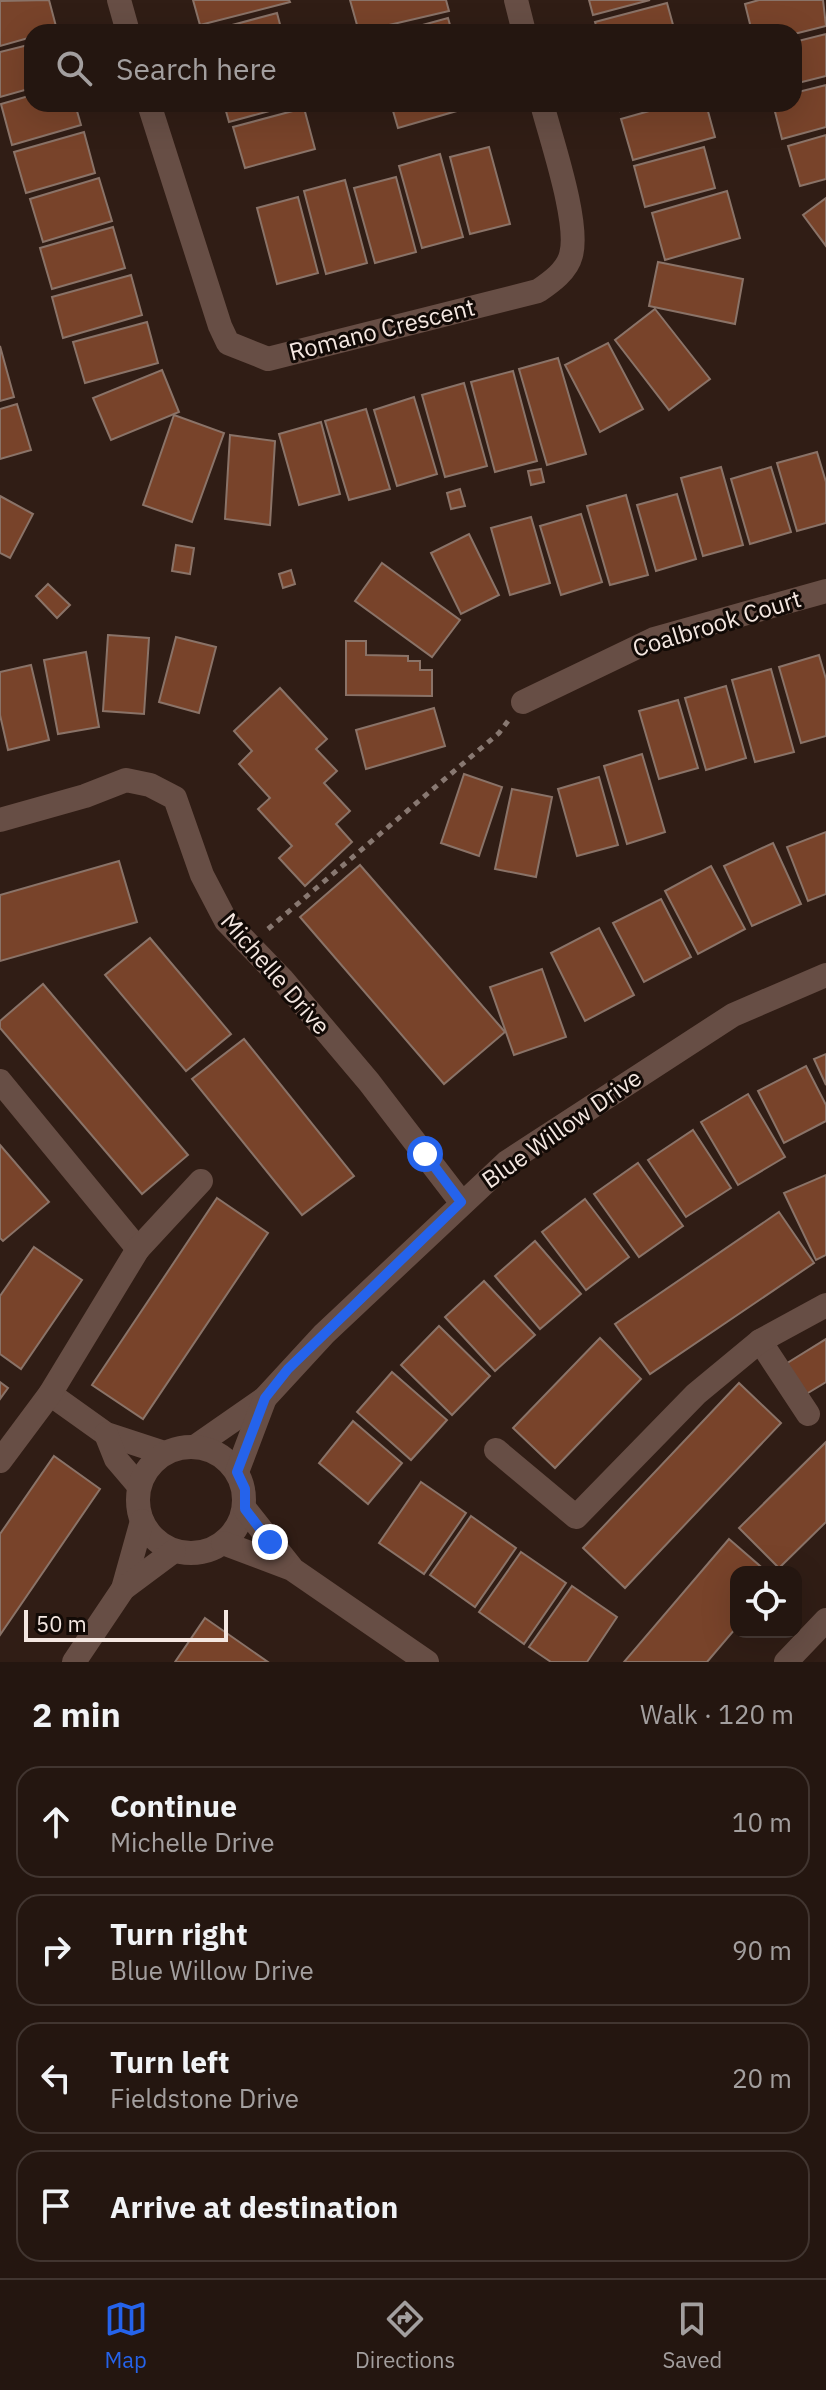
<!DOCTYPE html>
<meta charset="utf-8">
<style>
body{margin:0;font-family:"IBM Plex Sans",sans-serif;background:#2c1f19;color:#f1f3f6}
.controls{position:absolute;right:24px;bottom:24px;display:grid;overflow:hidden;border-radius:16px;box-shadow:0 8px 32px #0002}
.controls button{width:72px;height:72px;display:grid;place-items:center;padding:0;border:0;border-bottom:2px solid #413530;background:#241610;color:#f1f3f6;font:40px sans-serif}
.scale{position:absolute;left:24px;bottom:20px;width:204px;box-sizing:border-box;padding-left:8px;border:4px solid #f4e7e1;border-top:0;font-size:22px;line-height:28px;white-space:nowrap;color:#f4e7e1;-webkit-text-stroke:6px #120a06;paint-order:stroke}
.stop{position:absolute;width:24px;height:24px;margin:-18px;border:6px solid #2563eb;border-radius:50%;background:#fff}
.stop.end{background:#2563eb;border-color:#fff;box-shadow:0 2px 8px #0008}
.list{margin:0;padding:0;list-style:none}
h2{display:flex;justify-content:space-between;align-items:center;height:104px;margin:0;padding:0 32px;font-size:34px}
h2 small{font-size:26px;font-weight:400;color:#a39f9f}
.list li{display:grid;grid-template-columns:52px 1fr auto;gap:24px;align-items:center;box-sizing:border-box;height:112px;margin:0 16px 16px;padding:0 16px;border:2px solid #413530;border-radius:24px}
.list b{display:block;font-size:30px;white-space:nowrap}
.list p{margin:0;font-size:26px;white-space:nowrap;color:#a39f9f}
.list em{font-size:26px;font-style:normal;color:#a39f9f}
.icon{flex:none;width:44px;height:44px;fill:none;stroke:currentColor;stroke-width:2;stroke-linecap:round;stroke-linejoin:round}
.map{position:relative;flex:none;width:826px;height:1662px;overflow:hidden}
.search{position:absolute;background:#241610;box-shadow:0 8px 32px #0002;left:24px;right:24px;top:24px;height:88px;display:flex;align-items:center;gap:20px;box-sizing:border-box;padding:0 28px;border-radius:24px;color:#a39f9f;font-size:30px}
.sheet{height:616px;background:#241610}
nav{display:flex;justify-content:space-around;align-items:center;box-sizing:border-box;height:112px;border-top:2px solid #413530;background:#241610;font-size:22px;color:#a39f9f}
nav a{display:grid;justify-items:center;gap:4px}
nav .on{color:#2563eb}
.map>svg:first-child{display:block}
.building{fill:#78432a;stroke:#8a7368;stroke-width:2}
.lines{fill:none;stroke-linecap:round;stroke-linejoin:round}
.path{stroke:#887871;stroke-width:5;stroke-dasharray:6 6;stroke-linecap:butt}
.minor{stroke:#674e45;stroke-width:24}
.route{stroke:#2563eb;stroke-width:10}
.labels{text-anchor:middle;stroke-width:6;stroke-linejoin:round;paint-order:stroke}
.street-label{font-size:24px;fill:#f4e7e1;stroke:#120a06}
</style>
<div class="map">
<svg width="826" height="1662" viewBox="0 0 826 1662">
<rect width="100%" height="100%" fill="#301d15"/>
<g class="building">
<polygon points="49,0 57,30 32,32 32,37 0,46 0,1"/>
<polygon points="193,0 289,0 290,2 200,25"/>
<polygon points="350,0 446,0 449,11 359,32"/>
<polygon points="589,0 650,0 593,15"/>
<polygon points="759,0 823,0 826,26 794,34 752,32 745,4"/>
<polygon points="667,3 675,32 598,32 595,22"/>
<polygon points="277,13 282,32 206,32"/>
<polygon points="448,18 452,32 397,32"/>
<polygon points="826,34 826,76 794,84 794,42"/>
<polygon points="32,44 32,88 0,97 0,52"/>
<polygon points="826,85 826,127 782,139 773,104 794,104 794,93"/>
<polygon points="32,95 32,104 75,104 81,125 12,145 1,104"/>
<polygon points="224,104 295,104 229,122"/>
<polygon points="391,104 473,104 474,106 398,128"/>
<polygon points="618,104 646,104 620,111"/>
<polygon points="674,104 706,104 715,137 633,160 621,119"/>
<polygon points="304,108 315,149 245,168 233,127"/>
<polygon points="84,132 95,173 26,193 14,152"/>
<polygon points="826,135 826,179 800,186 788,146"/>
<polygon points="489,147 510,224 470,234 450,157"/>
<polygon points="704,147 715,188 645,207 634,166"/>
<polygon points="440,154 463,237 422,248 399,166"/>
<polygon points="396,177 416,252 375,263 354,188"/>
<polygon points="99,178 112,221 43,242 30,199"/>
<polygon points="345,180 367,263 326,274 304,191"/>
<polygon points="727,191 740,238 665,260 652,213"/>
<polygon points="298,197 318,273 277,284 257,208"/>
<polygon points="826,198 826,246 803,215"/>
<polygon points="113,227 125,268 52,289 40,248"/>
<polygon points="658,262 743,279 735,324 649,306"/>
<polygon points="131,275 142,315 63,338 52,297"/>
<polygon points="655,309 710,379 669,410 615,340"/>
<polygon points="147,322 158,363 85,383 73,342"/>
<polygon points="608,343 643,409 600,432 565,365"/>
<polygon points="0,346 14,397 0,401"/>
<polygon points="558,358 586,454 547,465 519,369"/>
<polygon points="162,370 179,412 111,440 93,398"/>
<polygon points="513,371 537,461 495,472 471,382"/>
<polygon points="464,383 487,466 445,477 422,395"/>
<polygon points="414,397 437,474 397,486 374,410"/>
<polygon points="17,404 31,450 0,459 0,409"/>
<polygon points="366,409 390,489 349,500 325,421"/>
<polygon points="174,415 224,433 192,522 143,505"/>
<polygon points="321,422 340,494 299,505 279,434"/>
<polygon points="230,435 275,441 270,525 225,519"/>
<polygon points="817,452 826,482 826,523 797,531 777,463"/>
<polygon points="721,467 743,545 703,556 681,478"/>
<polygon points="771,467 791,532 750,544 731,479"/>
<polygon points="541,469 544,482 531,485 528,471"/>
<polygon points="460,489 465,506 451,509 447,493"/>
<polygon points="677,494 696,559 656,571 637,505"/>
<polygon points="626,495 648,575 610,585 587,506"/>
<polygon points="0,496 33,514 10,558 0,553"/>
<polygon points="581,514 602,582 561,595 540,526"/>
<polygon points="531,517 550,583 510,595 491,528"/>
<polygon points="469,534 499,595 461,614 431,553"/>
<polygon points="176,545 194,548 190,574 172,571"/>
<polygon points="382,563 460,620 432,657 355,601"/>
<polygon points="291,570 295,584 283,588 279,574"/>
<polygon points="48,584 70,605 57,618 36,596"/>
<polygon points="108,635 149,638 144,714 103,711"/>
<polygon points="176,637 216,647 199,713 159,702"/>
<polygon points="346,641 366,641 366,655 408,656 408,661 420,661 420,670 432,670 432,696 346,695"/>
<polygon points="86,652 99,727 58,734 44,660"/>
<polygon points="819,655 826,679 826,736 801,743 779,667"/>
<polygon points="31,665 49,740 8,750 0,715 0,672"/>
<polygon points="771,669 794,752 755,762 732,680"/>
<polygon points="726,686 746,758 706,770 685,698"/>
<polygon points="280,688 327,739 316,749 337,771 324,783 350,811 336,824 352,842 305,886 279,858 292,846 258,809 270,798 239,764 252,751 234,731"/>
<polygon points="678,700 698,768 659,779 639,711"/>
<polygon points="434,708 445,746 366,769 356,730"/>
<polygon points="642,754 665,832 627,844 604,766"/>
<polygon points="464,774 502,787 479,856 441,843"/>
<polygon points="599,777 618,845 577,856 558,789"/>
<polygon points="512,789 552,797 536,877 495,869"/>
<polygon points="826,832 826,894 808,901 787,847"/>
<polygon points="773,843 801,904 752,926 724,866"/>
<polygon points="119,861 137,922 0,961 0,895"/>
<polygon points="360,865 505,1032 444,1084 300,917"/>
<polygon points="711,866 745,929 698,954 665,891"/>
<polygon points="661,899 691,957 644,982 613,923"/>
<polygon points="599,928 634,995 585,1021 551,953"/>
<polygon points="150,938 231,1034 186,1071 105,975"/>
<polygon points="542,969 566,1037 514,1055 490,987"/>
<polygon points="43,984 188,1155 142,1194 0,1028 0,1021"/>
<polygon points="244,1039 354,1176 302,1215 192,1079"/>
<polygon points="826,1054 826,1085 814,1059"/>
<polygon points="806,1066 826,1105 826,1121 784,1143 758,1091"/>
<polygon points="748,1094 785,1157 738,1185 701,1122"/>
<polygon points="693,1130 731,1188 686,1217 648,1160"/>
<polygon points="0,1145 49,1202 3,1241 0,1238"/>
<polygon points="638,1163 683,1226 639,1257 594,1194"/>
<polygon points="826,1175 826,1255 816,1260 784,1193"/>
<polygon points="217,1198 268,1233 143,1419 92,1385"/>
<polygon points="585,1199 629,1257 586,1290 542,1232"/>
<polygon points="779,1212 814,1263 650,1374 615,1324"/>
<polygon points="535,1241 581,1294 540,1329 495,1276"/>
<polygon points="34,1247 82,1280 21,1369 0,1354 0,1296"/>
<polygon points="484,1281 535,1335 495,1371 445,1317"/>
<polygon points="439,1326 490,1376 452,1415 401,1365"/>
<polygon points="600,1338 641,1379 555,1468 513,1428"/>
<polygon points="826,1339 826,1382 803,1396 784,1365"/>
<polygon points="392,1372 447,1420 411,1460 357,1412"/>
<polygon points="0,1382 8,1388 0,1399"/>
<polygon points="739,1383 781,1423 625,1588 583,1548"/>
<polygon points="353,1421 402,1463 368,1504 319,1463"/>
<polygon points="826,1442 826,1522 779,1568 739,1528"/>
<polygon points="54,1456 100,1489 0,1635 0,1534"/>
<polygon points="421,1482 466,1513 424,1574 379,1543"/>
<polygon points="471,1516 516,1548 475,1607 430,1575"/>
<polygon points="729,1539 767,1572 736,1572 736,1628 707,1662 624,1662"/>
<polygon points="521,1552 566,1583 524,1644 479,1612"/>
<polygon points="572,1586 617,1617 587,1662 551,1662 529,1647"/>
<polygon points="205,1618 268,1662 175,1662"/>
</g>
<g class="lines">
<polyline class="path" points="268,929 499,733 508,721"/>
<g class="minor">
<polyline points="119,0 128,32"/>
<polyline points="516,0 524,32"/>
<path d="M149,104l71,222 8,17 40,16 270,-68c13,-9 29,-20 33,-36 9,-32 -20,-116 -29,-151"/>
<polyline points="523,702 654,639 826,591"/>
<polyline points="0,820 85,796 126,780 150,785 175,798 202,875 226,921 282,979 369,1082 461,1202"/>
<polyline points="0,1081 138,1249"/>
<polyline points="760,1341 808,1414"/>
<polyline points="50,1394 106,1434 164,1453"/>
<polyline points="106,1434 116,1459 139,1486"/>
<polyline points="196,1446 265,1398 324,1334 507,1162 733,1015 826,975"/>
<circle cx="191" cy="1500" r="53"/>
<polyline points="496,1450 576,1517 696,1394 760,1341 826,1305"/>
<polyline points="0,1461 50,1394 138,1249 201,1181"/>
<polyline points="237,1472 265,1398"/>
<polyline points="245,1509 291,1567"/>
<polyline points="223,1543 292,1569 427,1662"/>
<polyline points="123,1589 142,1521"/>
<polyline points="74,1662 123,1589 174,1551"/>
<polyline points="786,1662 826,1620"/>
</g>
</g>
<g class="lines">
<polyline class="route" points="270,1542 245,1509 245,1489 237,1472 265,1398 288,1369 461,1202 425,1154"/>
</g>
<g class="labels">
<g class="street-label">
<text transform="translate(382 330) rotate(-14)" y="8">Romano Crescent</text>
<text transform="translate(717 624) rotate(-17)" y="8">Coalbrook Court</text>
<text transform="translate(275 974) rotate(49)" y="8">Michelle Drive</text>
<text transform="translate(562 1129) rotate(-35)" y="8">Blue Willow Drive</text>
</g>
</g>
</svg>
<div class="controls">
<button><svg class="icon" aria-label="locate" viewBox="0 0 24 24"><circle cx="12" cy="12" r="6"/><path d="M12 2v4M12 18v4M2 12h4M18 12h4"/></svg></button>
</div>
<div class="scale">50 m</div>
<div class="stop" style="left:425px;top:1154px"></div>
<div class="stop end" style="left:270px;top:1542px"></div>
<div class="search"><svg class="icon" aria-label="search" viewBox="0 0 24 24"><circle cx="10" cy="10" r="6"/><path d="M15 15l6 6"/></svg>Search here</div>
</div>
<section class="sheet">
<h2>2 min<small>Walk · 120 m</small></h2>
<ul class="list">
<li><svg class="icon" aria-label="ahead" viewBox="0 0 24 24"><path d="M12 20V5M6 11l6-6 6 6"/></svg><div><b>Continue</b><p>Michelle Drive</p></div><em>10 m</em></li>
<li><svg class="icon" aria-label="right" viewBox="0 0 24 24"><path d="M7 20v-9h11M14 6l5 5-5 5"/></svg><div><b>Turn right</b><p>Blue Willow Drive</p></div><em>90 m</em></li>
<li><svg class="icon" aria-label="left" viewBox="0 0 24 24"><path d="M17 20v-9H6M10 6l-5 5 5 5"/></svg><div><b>Turn left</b><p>Fieldstone Drive</p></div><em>20 m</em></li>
<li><svg class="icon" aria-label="arrive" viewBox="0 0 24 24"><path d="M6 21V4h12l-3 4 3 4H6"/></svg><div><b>Arrive at destination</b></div></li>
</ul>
</section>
<nav>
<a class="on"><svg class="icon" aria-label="map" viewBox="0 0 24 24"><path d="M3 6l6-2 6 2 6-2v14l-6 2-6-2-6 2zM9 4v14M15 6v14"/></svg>Map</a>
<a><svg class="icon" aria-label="directions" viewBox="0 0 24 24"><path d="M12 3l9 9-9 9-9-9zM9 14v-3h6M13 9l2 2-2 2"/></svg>Directions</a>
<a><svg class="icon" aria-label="saved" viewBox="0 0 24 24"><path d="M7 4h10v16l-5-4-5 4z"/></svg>Saved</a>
</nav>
